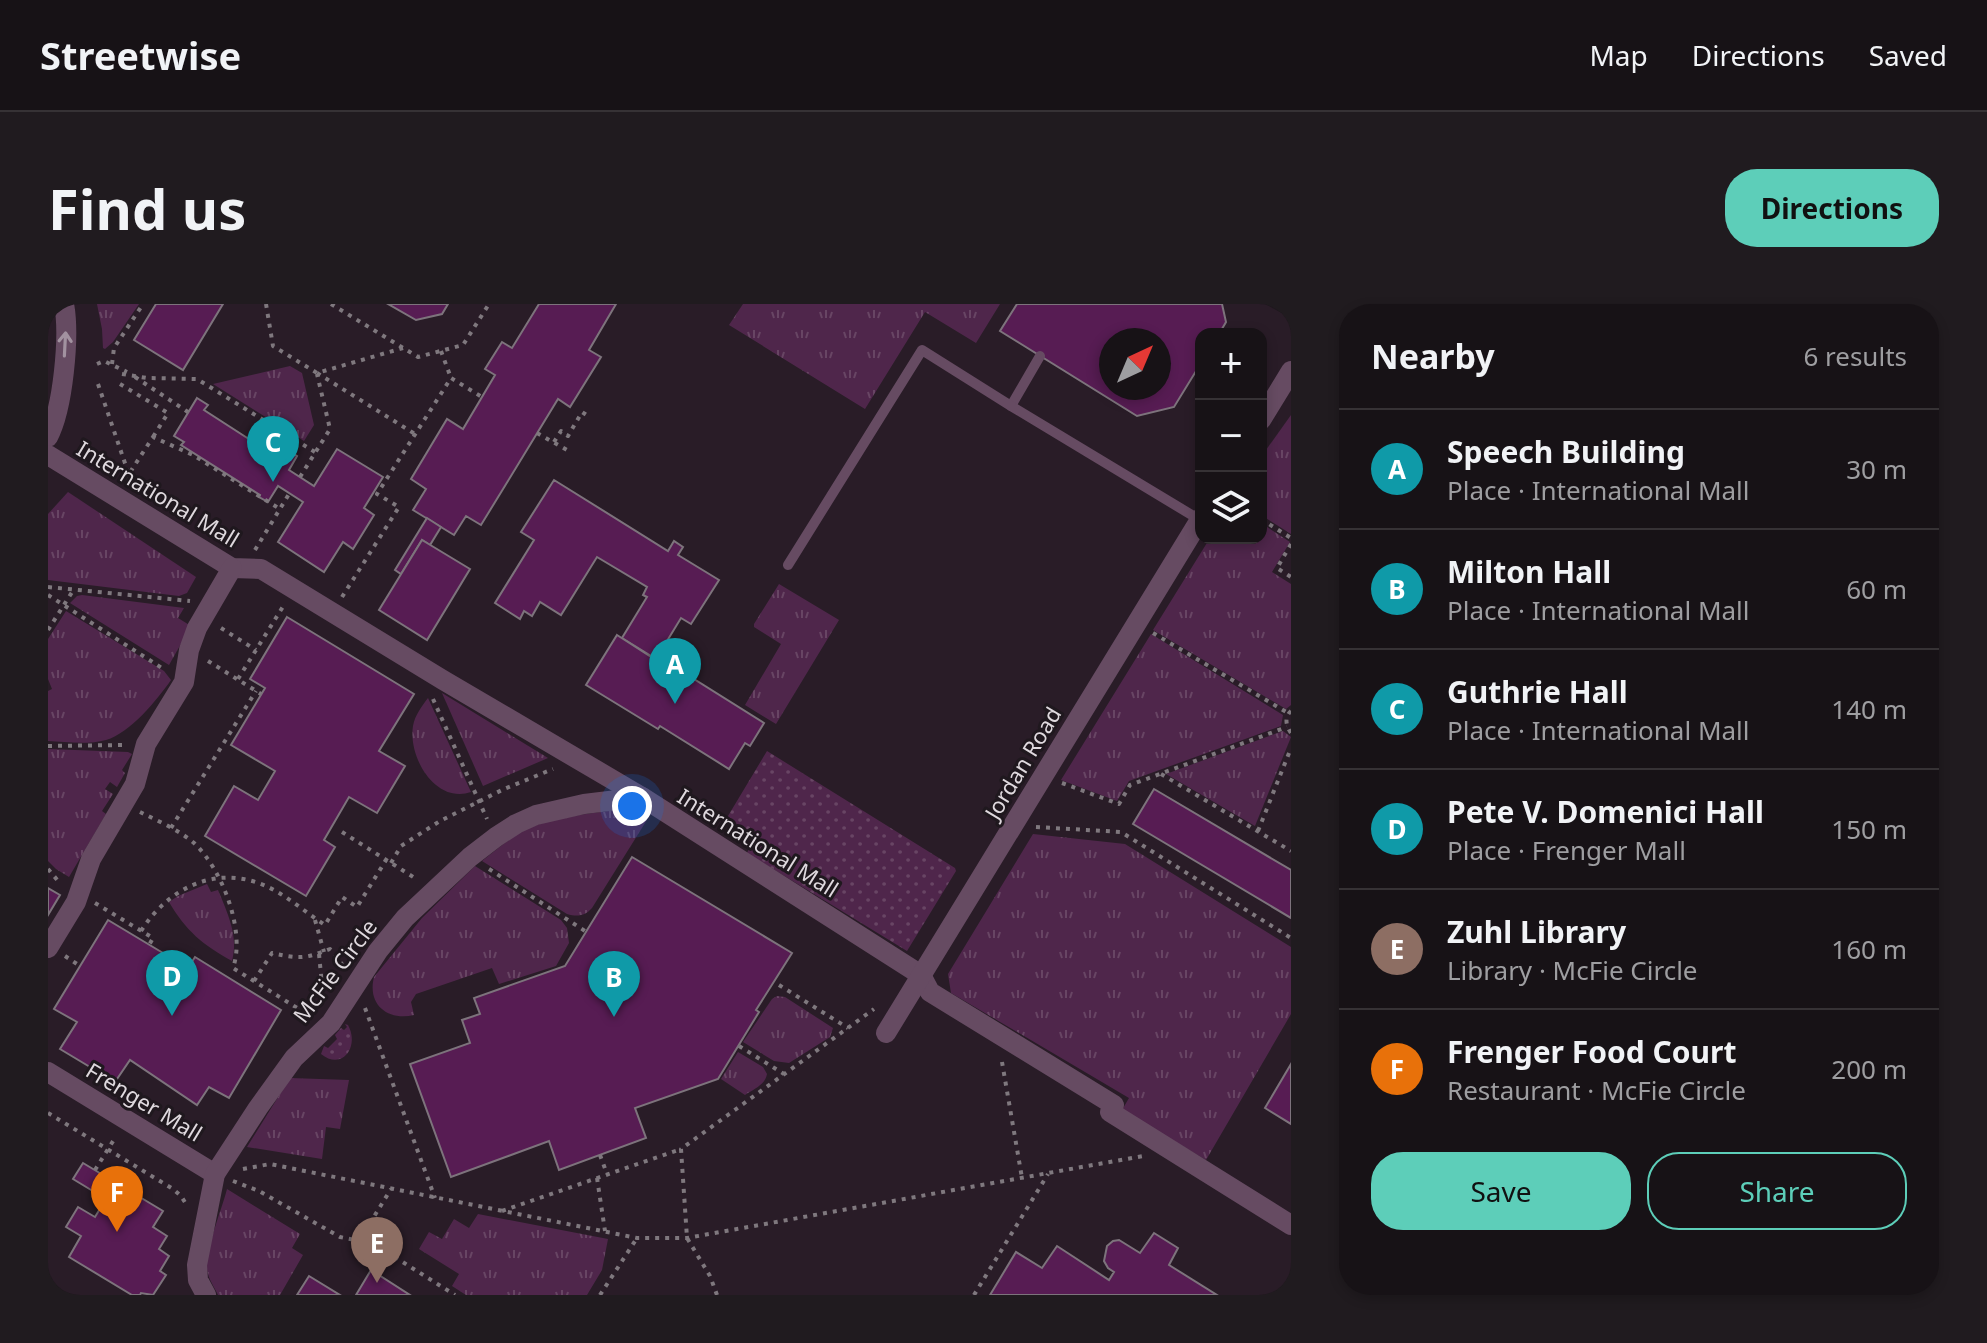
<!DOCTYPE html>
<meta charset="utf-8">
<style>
body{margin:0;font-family:"Noto Sans",sans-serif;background:#201b1f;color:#f1f3f6}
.controls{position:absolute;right:24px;top:24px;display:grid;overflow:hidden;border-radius:16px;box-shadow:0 4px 12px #0003}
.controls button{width:72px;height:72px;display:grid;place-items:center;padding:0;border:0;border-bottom:2px solid #363235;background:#171216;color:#f1f3f6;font:40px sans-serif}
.compass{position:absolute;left:1051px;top:24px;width:72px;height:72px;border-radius:50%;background:#171216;box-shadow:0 4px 12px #0003;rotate:44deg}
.you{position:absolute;left:584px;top:502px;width:28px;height:28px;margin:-20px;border:6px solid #fff;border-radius:50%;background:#1a73e8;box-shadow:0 0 0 12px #1a73e833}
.badge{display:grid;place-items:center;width:52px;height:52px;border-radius:50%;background:#5dceb9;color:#fff;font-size:26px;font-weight:700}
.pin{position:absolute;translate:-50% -66px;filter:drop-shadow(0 2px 4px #0008)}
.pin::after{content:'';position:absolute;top:42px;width:28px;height:24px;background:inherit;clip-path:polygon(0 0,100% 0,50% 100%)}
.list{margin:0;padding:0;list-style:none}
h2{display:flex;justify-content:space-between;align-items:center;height:104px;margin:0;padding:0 32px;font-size:34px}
h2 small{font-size:26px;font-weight:400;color:#9e9ea1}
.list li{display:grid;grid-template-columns:52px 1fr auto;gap:24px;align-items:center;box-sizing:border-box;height:120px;padding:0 32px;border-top:2px solid #363235}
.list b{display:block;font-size:30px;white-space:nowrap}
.list p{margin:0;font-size:26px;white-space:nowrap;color:#9e9ea1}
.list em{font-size:26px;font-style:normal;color:#9e9ea1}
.actions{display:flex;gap:16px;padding:24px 32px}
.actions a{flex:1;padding:18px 0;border:2px solid #5dceb9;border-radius:32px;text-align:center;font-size:28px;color:#5dceb9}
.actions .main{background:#5dceb9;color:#111}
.icon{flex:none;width:44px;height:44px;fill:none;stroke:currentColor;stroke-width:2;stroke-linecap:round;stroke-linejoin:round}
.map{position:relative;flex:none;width:1243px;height:991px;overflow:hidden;border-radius:32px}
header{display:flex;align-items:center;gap:48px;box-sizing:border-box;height:112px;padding:0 40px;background:#171216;border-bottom:2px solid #363235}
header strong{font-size:38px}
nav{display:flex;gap:44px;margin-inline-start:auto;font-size:28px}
.intro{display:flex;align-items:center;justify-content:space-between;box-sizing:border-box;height:192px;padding:0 48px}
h1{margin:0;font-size:56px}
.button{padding:20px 36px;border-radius:32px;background:#5dceb9;color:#111;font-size:28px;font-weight:700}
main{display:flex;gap:48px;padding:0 48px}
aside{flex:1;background:#171216;border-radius:32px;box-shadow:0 4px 12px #0003}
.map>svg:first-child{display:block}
.built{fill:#291c27;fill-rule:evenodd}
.grass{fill:url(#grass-tufts)}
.garden{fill:url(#garden-dots)}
.building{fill:#571c53;stroke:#7d737c;stroke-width:2;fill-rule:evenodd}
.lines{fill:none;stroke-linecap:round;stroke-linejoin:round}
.path{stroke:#7f787e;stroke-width:4;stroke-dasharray:4 6;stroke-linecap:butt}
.lane{stroke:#664b62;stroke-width:10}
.street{stroke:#664b62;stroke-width:20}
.oneway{stroke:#a292a0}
.labels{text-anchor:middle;stroke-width:6;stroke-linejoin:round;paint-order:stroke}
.street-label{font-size:22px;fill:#dfd9de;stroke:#1f181e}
</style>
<header>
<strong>Streetwise</strong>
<nav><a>Map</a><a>Directions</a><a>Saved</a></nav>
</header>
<div class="intro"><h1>Find us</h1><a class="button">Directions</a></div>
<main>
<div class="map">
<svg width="1243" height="991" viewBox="0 0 1243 991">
<defs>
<pattern id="grass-tufts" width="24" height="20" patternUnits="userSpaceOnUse" patternTransform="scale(2)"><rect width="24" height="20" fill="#4f264b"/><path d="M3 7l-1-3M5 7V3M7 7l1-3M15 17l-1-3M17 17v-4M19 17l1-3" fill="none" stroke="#684564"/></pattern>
<pattern id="garden-dots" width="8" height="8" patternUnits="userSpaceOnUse" patternTransform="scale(2)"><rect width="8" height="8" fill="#4f264b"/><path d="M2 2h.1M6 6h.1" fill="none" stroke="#684564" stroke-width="1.8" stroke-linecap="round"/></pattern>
</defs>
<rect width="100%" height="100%" fill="#1f181e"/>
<path class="built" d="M0,0h1217l26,14v977h-1243zM1153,30h60v204h-60zM1063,36h48v48h-48z"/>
<g class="grass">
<polygon points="49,0 91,0 65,38 57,45 55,44 54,25"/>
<polygon points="695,0 952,0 928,39 877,8 817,105 681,21"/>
<polygon points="242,62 254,69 266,121 256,137 165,80"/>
<polygon points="1243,111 1243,230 1213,211 1213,153"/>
<polygon points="20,188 148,273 139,289 131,292 0,276 0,210"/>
<polygon points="1213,219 1242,238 1224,268 1243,280 1243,401 1238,405 1105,326 1162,234 1213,234"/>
<polygon points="731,280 791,316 728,420 697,401 733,340 706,323 706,320"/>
<polygon points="34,291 136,304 130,314 143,322 121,361 22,299 29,292"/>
<path d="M18,307l98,60 7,9c-14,20 -41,53 -65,60 -18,5 -40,2 -58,1v-50l4,-2 -4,-10v-40z"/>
<polygon points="1103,330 1235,411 1233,422 1081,477 1069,497 1013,476"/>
<polygon points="394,389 500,454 435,482"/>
<path d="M380,394l43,94c-36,12 -63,-35 -58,-66 2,-11 9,-20 15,-28z"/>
<polygon points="1235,427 1243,433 1207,522 1118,470"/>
<polygon points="0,445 80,448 84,450 74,466 77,469 69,483 62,478 57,485 65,490 54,507 58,510 21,573 8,565 0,557"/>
<path d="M567,506h11l24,5 -58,93c-7,8 -14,9 -25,6l-85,-53c15,-12 30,-25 47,-33 26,-11 58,-14 86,-18z"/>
<polygon points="985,530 1077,540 1243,643 1243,710 1158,856 1074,806 1081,794 903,689 900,670"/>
<path d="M427,562l86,54 6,8 2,15 -13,23 -57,18 -7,-16 -76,26 -5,8 3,13c-26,6 -47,-10 -40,-38l48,-59z"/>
<path d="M159,580l4,8 7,-2c9,22 21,46 14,71 -29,-16 -46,-30 -63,-59l9,-6z"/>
<polygon points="729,692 737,693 785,724 782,733 741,759 726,757 695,738 724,695"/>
<path d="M690,748l25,15 4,7c-2,11 -13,15 -22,21l-24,-16z"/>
<polygon points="242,774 301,776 292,825 278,823 274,855 199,843"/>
<path d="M179,885l73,45 -8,14 11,7 -23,40h-62c-4,-9 -12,-19 -11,-30 0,-20 15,-56 20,-76z"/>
<polygon points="430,910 560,935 554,966 539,991 418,991 404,982 411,970 371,945 381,928 394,935 406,915 421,924"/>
</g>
<g class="garden">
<polygon points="719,447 907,564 908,567 859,647 699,549 701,545 678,530 681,526 674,522"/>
<path d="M297,720l3,1c12,22 -6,46 -27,29l3,-8 4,2 9,-9 -2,-4 6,-7 3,2 3,-3z"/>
</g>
<g class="building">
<polygon points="108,0 175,0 135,66 86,36"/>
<polygon points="340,0 400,0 394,10 368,16"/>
<polygon points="491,0 568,0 541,46 553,53 522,103 510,95 433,221 418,212 406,231 365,206 378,185 363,175 399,115 415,125 447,71 437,65 454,38 464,44"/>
<path d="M969,0h205l4,18 -7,12h-18v29l-27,44 -37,9 -137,-85zM1063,36h48v48h-48z"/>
<polygon points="149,94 160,101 156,106 224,150 230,140 249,152 241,166 266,182 289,145 335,173 316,204 326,211 305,245 295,238 276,268 230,238 255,198 230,182 220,198 211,193 212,191 133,141 136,138 126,132"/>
<polygon points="506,176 620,247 626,237 635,243 630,251 671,276 643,320 633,314 608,355 574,334 599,293 595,291 599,283 549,253 513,311 492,298 484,312 476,307 472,315 447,299 486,236 473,228"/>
<polygon points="379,214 393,223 382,241 374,236 353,270 347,266"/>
<polygon points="374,236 422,265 379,336 331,306"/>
<polygon points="239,313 366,390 331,447 357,462 329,509 301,493 276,536 287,543 258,592 157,532 186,482 210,496 227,467 183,441 217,384 202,375"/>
<polygon points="569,331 639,376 641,372 716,419 702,442 697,439 681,465 612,422 610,425 538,381"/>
<polygon points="1106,485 1243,566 1243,614 1085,520"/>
<polygon points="584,553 744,649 708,706 711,708 670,775 587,804 598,834 511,866 501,837 403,873 362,760 422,739 414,716 432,710 426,694 517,662"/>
<polygon points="0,584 12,591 0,611"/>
<polygon points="60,616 140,664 147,653 233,706 181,794 161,783 149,801 82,756 67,778 12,745 29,718 6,705"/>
<polygon points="1243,760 1243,820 1217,804"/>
<polygon points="35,859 115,907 105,923 119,932 111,945 121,952 112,967 118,971 105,991 93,989 92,991 84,991 21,953 33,932 18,923 30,903 47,913 58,895 25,875"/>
<polygon points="1106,929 1130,944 1121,961 1169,991 942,991 968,948 994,964 1009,942 1061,976 1066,968 1060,964 1056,957 1059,942 1065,937 1071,936 1092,949"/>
<polygon points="323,966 362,991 308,991"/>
<polygon points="261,972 292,991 249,991"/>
</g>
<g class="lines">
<g class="path">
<polyline points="218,0 225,42 269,69 355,44"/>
<polyline points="283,0 370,53 415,41 441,0"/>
<polyline points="393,47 403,74"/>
<polyline points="49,60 56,57 79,68"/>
<polyline points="64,60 66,44 95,0"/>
<polyline points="269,69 367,130"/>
<polyline points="74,70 99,74 149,75 267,148"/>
<polyline points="87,73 140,108"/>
<polyline points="50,80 80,168"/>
<polyline points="72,80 120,109 105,133"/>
<polyline points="489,129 519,146"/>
<polyline points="506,138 513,127 520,132 534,108 540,112"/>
<polyline points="252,173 282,125 269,70"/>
<polyline points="77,176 105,133 145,151 232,205"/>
<polyline points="1213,215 1243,234"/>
<polyline points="1243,240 1229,264 1243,273"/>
<polyline points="207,246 241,190"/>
<polyline points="0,283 142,297"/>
<polyline points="0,291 117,366"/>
<polyline points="294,293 351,203 329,190 403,74 434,93"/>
<polyline points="173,324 208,346"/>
<polyline points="0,326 26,285"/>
<polyline points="1105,329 1240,409"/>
<polyline points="160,357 213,390"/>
<polyline points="190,375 236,301"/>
<polyline points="385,395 439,515"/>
<path d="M1243,407c-7,6 -5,15 0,22"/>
<polyline points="0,442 78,441"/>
<polyline points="1113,470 1243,547"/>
<polyline points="1014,479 1071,500 1082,481 1239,423"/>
<path d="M92,508c18,9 39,18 54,31 28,26 52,88 39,125l69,43 4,10"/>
<polyline points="988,523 1073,528 1243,634"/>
<polyline points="123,524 208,387"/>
<polyline points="1210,527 1243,444"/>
<polyline points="294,528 370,576"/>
<polyline points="343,559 353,542 392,517 456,485 505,465"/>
<polyline points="0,565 11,578"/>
<polyline points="441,565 537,627"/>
<polyline points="47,599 105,634 101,641"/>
<polyline points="267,616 276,648"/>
<path d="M93,627c30,-47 82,-69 133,-41 18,10 34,24 51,35l17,-28 15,10 29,-47"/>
<polyline points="271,650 275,691"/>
<polyline points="17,652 32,662"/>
<path d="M206,677l18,-28c28,6 32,6 58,-4l15,19"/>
<polyline points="731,681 800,724"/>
<polyline points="317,704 387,894"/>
<polyline points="691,742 736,770"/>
<polyline points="954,758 974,874"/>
<polyline points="0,809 125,885 133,892 140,903"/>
<polyline points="552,851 559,870"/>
<polyline points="195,865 222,860 589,934 639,934 1095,852"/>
<polyline points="47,866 67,834"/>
<polyline points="549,874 557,927"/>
<polyline points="185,877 211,887 292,933 326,940 407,991"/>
<polyline points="454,907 633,845"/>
<polyline points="311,937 343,885"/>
<polyline points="552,991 589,934"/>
<polyline points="669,991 662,972 639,934 633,845 826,705"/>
<polyline points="926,991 1000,870"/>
</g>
<g class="lane">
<polyline points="963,102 992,52"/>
<polyline points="740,261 874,46 963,102 1152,216"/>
</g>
<g class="street">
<polyline points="1213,116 1243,67"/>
<path d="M0,133c15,-28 22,-101 16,-133"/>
<polyline points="0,151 184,264 213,265 395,376 594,493 873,671 882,688 1066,801 1062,808 1243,921"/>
<polyline points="0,644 28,598 43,555 87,480 98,440 136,378 141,346 149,324 184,264"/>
<polyline points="838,729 1153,214"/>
<polyline points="0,768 167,870"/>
<polyline points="158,991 150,976 149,961 167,870 210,804 246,754 283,719 330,647 357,614 422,553 448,533 468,520 488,511 536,500 594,493"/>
</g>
</g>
<defs><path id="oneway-shaft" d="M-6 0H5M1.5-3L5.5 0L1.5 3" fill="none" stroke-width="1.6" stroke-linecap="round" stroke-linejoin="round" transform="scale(2)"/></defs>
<use class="oneway" href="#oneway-shaft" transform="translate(17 40) rotate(-87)"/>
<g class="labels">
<g class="street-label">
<text transform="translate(110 190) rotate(31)" y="8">International Mall</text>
<text transform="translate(975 459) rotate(-59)" y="8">Jordan Road</text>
<text transform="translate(710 539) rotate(32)" y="8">International Mall</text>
<text transform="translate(287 667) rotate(-53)" y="8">McFie Circle</text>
<text transform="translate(96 798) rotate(31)" y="8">Frenger Mall</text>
</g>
</g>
</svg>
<div class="controls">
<button>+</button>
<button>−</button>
<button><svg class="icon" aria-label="layers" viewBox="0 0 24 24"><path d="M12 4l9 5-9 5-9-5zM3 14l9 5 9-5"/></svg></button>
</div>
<svg class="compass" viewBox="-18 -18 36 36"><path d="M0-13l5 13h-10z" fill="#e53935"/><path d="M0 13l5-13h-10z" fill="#9e9ea1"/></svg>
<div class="you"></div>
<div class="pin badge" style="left:627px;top:400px;background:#0f9aa8">A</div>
<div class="pin badge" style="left:566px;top:713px;background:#0f9aa8">B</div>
<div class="pin badge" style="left:225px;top:178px;background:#0f9aa8">C</div>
<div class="pin badge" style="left:124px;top:712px;background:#0f9aa8">D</div>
<div class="pin badge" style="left:329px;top:979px;background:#8d6e63">E</div>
<div class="pin badge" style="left:69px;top:928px;background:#e8710a">F</div>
</div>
<aside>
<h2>Nearby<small>6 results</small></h2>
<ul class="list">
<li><span class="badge" style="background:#0f9aa8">A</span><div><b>Speech Building</b><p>Place · International Mall</p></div><em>30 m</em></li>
<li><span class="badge" style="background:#0f9aa8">B</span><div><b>Milton Hall</b><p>Place · International Mall</p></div><em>60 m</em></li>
<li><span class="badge" style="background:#0f9aa8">C</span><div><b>Guthrie Hall</b><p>Place · International Mall</p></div><em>140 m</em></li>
<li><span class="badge" style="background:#0f9aa8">D</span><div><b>Pete V. Domenici Hall</b><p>Place · Frenger Mall</p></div><em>150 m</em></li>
<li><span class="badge" style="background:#8d6e63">E</span><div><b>Zuhl Library</b><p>Library · McFie Circle</p></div><em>160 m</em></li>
<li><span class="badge" style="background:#e8710a">F</span><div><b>Frenger Food Court</b><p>Restaurant · McFie Circle</p></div><em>200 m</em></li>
</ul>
<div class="actions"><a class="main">Save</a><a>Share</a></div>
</aside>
</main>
